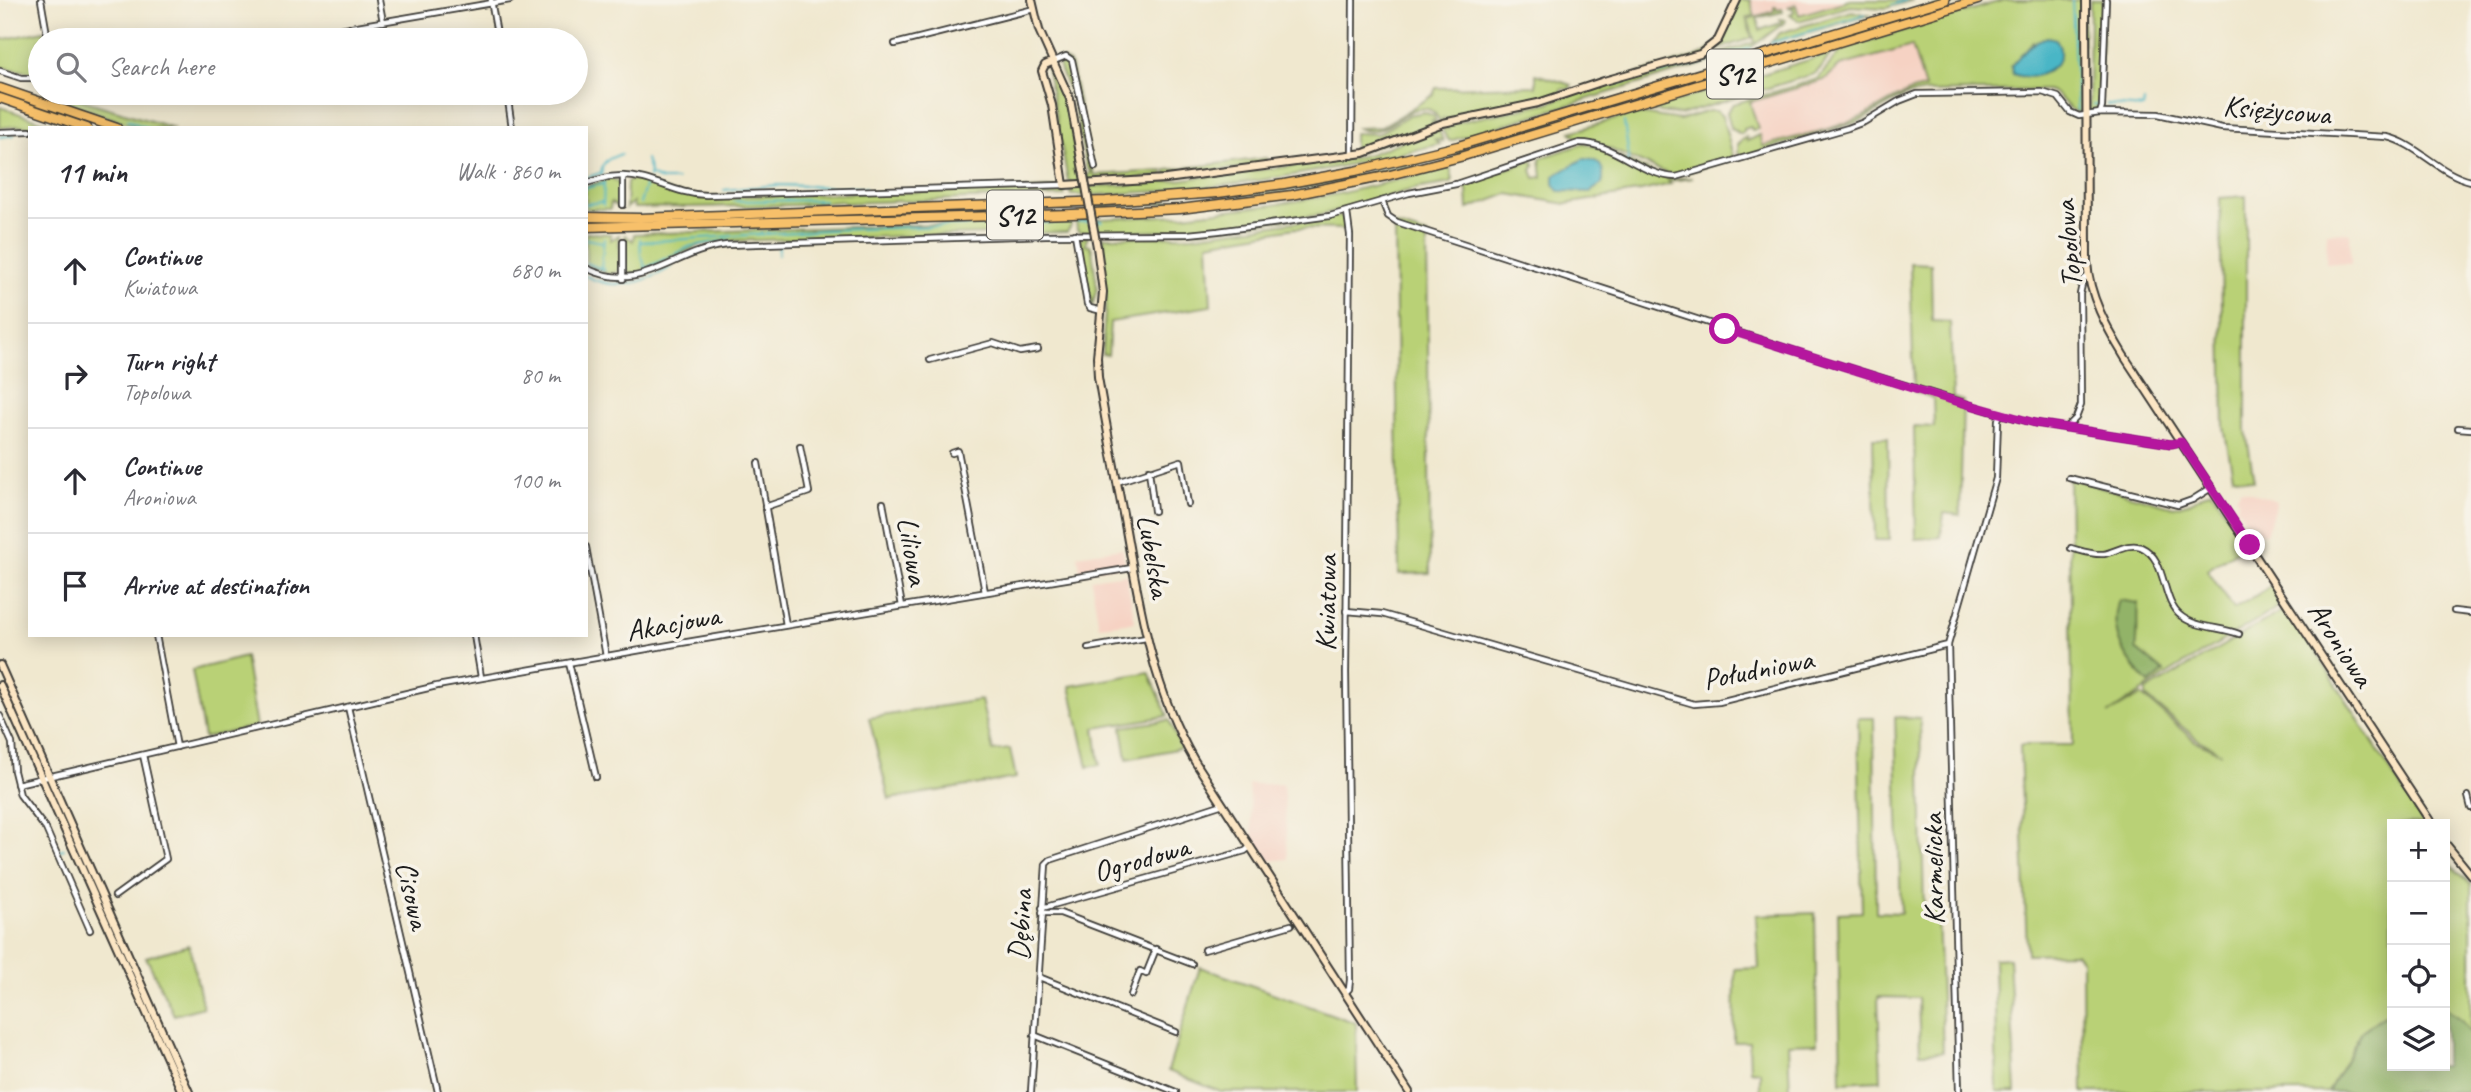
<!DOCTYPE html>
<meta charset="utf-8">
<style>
body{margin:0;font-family:Caveat,sans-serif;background:#f2f2f3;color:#2b2b33}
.controls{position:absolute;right:21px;bottom:21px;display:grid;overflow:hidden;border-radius:0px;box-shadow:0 4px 18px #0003}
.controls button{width:63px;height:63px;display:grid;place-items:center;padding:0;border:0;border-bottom:2px solid #e1e1e2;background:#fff;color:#2b2b33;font:35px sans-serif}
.stop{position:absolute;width:21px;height:21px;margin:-16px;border:5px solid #b5179e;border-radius:50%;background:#fff}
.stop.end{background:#b5179e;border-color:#fff;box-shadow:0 2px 7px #0008}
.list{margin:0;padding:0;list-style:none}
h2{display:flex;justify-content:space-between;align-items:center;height:91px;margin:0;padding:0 28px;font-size:30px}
h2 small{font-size:23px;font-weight:400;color:#7c7c81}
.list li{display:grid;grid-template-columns:46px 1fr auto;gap:21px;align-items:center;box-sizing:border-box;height:105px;padding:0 28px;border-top:2px solid #e1e1e2}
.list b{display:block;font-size:26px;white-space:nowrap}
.list p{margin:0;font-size:23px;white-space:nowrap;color:#7c7c81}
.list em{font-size:23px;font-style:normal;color:#7c7c81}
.icon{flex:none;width:38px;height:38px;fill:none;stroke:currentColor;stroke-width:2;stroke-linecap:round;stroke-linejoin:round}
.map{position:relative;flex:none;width:2471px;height:1092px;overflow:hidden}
.search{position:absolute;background:#fff;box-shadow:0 4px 18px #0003;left:28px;top:28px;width:560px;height:77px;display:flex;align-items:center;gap:18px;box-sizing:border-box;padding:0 24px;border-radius:38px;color:#7c7c81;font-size:26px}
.panel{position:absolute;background:#fff;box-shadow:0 4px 18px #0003;left:28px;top:126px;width:560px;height:511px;border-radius:0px}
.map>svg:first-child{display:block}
.built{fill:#f6d2c3}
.green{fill:#b9d176;stroke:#6a7649;stroke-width:2;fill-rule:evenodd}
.forest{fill:#92b367;stroke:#576842;stroke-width:2}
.water{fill:#49b6c6;stroke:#326971;stroke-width:2}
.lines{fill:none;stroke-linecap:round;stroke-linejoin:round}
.stream{stroke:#49b6c6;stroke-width:2}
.street-casing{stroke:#3c3b37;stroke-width:8}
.secondary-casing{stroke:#3c3b37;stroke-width:10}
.highway-casing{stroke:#3c3b37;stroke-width:11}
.street{stroke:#fff;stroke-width:4.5}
.secondary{stroke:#fce6c4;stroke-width:6}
.highway{stroke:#f7c06b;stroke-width:8}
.secondary-bridge-casing{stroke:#3c3b37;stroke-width:10;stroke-linecap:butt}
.secondary-bridge{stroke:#fce6c4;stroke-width:6}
.route{stroke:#b5179e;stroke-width:9}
.labels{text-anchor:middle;stroke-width:7;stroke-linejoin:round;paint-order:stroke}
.shield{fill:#f7f3e8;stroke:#5e5c59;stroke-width:2}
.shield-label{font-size:28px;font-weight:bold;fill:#1c1c1c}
.street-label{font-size:30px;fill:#1c1c1c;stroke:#f7f3e8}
</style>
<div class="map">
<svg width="2471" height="1092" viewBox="0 0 2471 1092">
<rect width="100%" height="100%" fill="#f7f3e8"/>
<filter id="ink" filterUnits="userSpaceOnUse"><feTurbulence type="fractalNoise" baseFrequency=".0143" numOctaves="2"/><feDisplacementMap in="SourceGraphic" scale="14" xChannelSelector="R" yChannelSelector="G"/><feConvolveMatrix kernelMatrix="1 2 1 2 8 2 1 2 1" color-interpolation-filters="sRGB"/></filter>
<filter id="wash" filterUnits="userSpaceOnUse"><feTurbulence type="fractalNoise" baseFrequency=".00686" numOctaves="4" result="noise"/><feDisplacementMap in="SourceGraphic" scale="28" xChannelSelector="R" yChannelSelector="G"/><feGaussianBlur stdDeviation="1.57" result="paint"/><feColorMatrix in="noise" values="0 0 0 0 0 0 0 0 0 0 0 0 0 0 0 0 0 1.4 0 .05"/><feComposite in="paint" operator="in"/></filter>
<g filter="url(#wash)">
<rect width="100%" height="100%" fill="#f0e8cf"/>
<g class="built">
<polygon points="1742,0 1850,0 1799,15 1795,5 1744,21"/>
<polygon points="1912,45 1925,88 1915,89 1895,97 1858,119 1763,147 1750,102 1824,80 1840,66"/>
<polygon points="2327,232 2350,233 2351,264 2326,263"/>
<polygon points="2241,489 2277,501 2266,534 2255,530 2257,525 2247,521 2237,507 2239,499 2236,497"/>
<polygon points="1122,548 1126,565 1080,572 1078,555"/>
<polygon points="1126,574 1135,622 1099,626 1091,579"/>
<polygon points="1248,784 1283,784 1288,859 1267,861 1253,839"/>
</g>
<g class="green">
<path d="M1738,0h12l5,15 -9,3 6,20 -37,12 1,5 39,-13 -7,-23 26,-8v-4h2l1,3 5,-1 1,3 -26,6 3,12 21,-7 -1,-4 5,1 -1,3 -38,28 -296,90c-10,-6 -7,-25 -20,-31 -24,-10 -44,32 -72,18l23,-1 52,-32 3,-7 100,-2v-12l36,11 -3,4h-8l-1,5 -22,5 -5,4 -90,17 1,-3 -2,3 2,7 5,3 -4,-5 102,-22 55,-19 97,-28c24,-10 30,-34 39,-56z"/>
<polygon points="1850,0 1913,0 1886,8 1850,6 1799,21 1790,14 1794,12 1793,8 1788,7 1796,5 1799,15"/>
<path d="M1956,0h13l-533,160 -94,22 -70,12 -60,7 -172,9v-4c78,-2 156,-4 233,-16 67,-10 133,-25 197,-43z"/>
<path d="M2004,0h79l1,108 -3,5c-15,-1 -19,-20 -34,-23l-122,2 -20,4 -47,26 -114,34 -6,-3v-9l8,-7 1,4 13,-6 3,11c31,-9 65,-15 94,-27 24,-10 42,-27 68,-31l-13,-42 -72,20 -16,14 -74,22 8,27 -6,1 -1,-3 -7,2v3l-3,2 -10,-5 -4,-17 6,-8 85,-25 20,-25 14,-8zM2033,42l23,22 -10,8 -35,-6z"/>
<polygon points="2090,0 2103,0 2099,104 2096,112 2089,110"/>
<polygon points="1852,11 1869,15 1770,43 1780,33"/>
<polygon points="44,31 46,40 40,40 40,74 0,67 0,40"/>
<polygon points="1831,53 1822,67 1814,74 1680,115 1647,110"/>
<path d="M1062,59l8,4 24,112 69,-4 1,5 -92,7 -4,-2 -21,-112c22,16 26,71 30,98v3h-4c3,8 9,5 15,5l4,-4 -5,-2 -13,-66 -15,-37z"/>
<polygon points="41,93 64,93 65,95 174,128 140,128"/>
<polygon points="0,107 61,128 17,126 0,128"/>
<polygon points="1709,111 1716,111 1722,116 1733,156 1731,160 1677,175 1669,174 1593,142 1580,140 1571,132 1629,115 1642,114 1680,120"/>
<path d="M1424,112l10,4 9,25 -8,-2 5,5c-97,24 -195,43 -294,48 -25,1 -50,4 -75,3l-1,-4 4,-4 71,-3 203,-25 22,-5 65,-26 -1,5 2,-4 -1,-7 -4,-2 3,4 -75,28 -5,-3v-16l24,1 31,-19z"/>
<polygon points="1583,144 1594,146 1660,176 1669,178 1693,178 1668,181 1671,184 1637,192 1566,204 1508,194 1468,209 1467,189 1461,185 1531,160 1535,165 1532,170 1535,178 1542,177 1540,158"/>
<polygon points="1266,158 1267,165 1168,176 1166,170"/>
<polygon points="1449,164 1453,180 1451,183 1414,189 1320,215 1196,231 1081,232 1077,230 1076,221 1078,220 1183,215 1273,205 1338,194 1448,168"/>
<polygon points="611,178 618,182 619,208 611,202 610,209 586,209 586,186"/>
<polygon points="634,179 674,193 703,197 1063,188 1065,191 1064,196 844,203 843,201 799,205 634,208 633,202 626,208 627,182"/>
<polygon points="2246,196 2246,431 2254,481 2233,476 2224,427 2220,198"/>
<polygon points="1341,216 1346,220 1347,229 1295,228 1208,243 1211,306 1110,322 1108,355 1102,354 1106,300 1100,246 1100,244 1105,242 1101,237 1192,236"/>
<polygon points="1066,220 1071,223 1071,226 1067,232 725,241 701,245 639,273 630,274 626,268 625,235 633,241 634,234"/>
<polygon points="1395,225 1427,235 1430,573 1399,574"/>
<polygon points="586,233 611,234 611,240 619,235 620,268 617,272 608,274 586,265"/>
<polygon points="1088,236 1085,244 1090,245 1092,249 1097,288 1092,306 1079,242 1082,237"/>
<polygon points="1910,263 1931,264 1932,321 1950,322 1953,398 1963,401 1960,515 1944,513 1941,537 1916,539 1914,426 1934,427 1933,398 1914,391"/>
<polygon points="1873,438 1888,438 1889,540 1875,540"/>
<polygon points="2069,478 2174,507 2191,502 2211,490 2247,544 2207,570 2234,609 2273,585 2283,604 2171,672 2108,714 2141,695 2195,741 2221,753 2196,738 2146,697 2146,691 2285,609 2289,609 2424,824 2392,824 2392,1010 2362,1031 2328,1092 2083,1092 2082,961 2076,953 2027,954 2020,745 2073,745"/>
<polygon points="245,657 257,726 204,738 192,670"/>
<polygon points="1149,672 1168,716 1095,728 1100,765 1088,767 1070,686"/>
<polygon points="981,700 993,751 1010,749 1016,778 889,799 869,718"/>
<polygon points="1895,717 1920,718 1924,912 1938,913 1943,1052 1920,1053 1918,998 1878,997 1881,1080 1841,1082 1838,913 1862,912 1858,718 1874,718 1876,912 1901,913"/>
<polygon points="1169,720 1181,748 1127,759 1122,727"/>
<polygon points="2445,860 2471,884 2471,1034 2461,1020 2445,1008"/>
<polygon points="1815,913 1817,1043 1788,1044 1790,1092 1760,1092 1760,1071 1750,1070 1749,1042 1734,1042 1735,969 1759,968 1756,915"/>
<polygon points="189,945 203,1007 174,1015 146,957"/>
<polygon points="2009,958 2016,1092 1997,1092 1994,959"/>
<polygon points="1200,967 1356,1023 1357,1092 1221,1092 1168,1071"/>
</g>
<g class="forest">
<path d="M2119,600l19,3c-2,17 1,30 -2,46l28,23 -15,12c-22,-23 -42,-51 -30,-84z"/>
<polygon points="2445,1008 2461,1020 2471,1034 2471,1092 2328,1092 2362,1031 2392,1010 2392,1066 2445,1066"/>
</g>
<g class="water">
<path d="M2048,37l8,2c17,27 -22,45 -43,35l-2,-8c11,-13 20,-25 37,-29z"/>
<path d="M1583,159c17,-1 23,10 19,25l-12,8 -31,-1 -5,-7v-8z"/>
</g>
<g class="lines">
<g class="stream">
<polyline points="2072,0 2077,110"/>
<polyline points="1892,5 1906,0"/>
<polyline points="1771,43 1866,14"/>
<polyline points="1613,84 1702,63 1751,48"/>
<polyline points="2094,105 2098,105"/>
<polyline points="2107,105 2143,108 2144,102"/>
<polyline points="127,120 148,128"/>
<polyline points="1624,122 1629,157 1625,166"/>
<polyline points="0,137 14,135"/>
<polyline points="646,159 650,172 649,177"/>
<path d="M602,175c-3,-14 9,-17 19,-21"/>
<polyline points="650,175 661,180 677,180"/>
<polyline points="586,178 600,173"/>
<polyline points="586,188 603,184"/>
<polyline points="724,190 777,185 865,188"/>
<polyline points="733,201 824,200"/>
<polyline points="586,204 603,202"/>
<polyline points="640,204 646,183"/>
<polyline points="603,205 604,182"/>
<polyline points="1078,222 1102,221"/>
<polyline points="586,239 602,242"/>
<polyline points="640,239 641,255 646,269"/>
<polyline points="640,242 828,230 1068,222"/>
<polyline points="778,255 779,246"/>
<polyline points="586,263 605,270"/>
<polyline points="646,268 691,246 729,240"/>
<polyline points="601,270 604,238"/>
<path d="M586,276c31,16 59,7 87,-10"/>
<polyline points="59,850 64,849"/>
</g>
</g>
</g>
<g filter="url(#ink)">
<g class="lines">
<defs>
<g id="street">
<polyline points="41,0 48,40"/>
<polyline points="379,0 383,22"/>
<polyline points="491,0 498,40"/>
<polyline points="275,40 510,0"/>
<polyline points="895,44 1034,9"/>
<polyline points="1054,61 1066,56 1072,60 1095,167"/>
<polyline points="0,71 21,78 40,78"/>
<polyline points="507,93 512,128"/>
<polyline points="2100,113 2102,107 2106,0"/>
<polyline points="0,132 30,131"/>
<polyline points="1352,156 1353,0"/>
<path d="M623,176c29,0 51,18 83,19l358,-10"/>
<polyline points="586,183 608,177 623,176 623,205"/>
<polyline points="1382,201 1388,216 1397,222 1826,361 2000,414 2035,423 2171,444 2180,442"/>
<polyline points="1075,234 1087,304 1090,308 1102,311"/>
<polyline points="623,241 623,279"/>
<path d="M586,268c57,28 86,-17 141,-23l319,-10 142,-1 30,-3 112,-15 79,-23 47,-9 123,-41c35,-1 62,33 97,34l172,-49 16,-6 35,-21 18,-7 125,-2 16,5 12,15 9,4 21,-3 58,1 64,14 165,9c31,7 52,37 84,44"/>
<polyline points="930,360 993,343 1020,352 1038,349"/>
<polyline points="2066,428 2076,418 2081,405 2080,294 2083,280 2088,276"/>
<polyline points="2458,428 2471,429"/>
<polyline points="952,453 958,451 985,592"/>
<polyline points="758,463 786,625"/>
<polyline points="1149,470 1154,511"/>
<polyline points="2069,478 2178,505 2192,500 2211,488"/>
<polyline points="1117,482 1181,461 1188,504"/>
<polyline points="883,503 902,606"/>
<polyline points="765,507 809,492 800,446"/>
<polyline points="586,547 606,656"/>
<path d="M2071,548c11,3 22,7 33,6 11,-2 25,-12 37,-7 27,12 19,53 40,69 15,12 40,11 58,18"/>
<polyline points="1346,611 1382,614 1694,704 1719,702 1948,645 1996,478 1998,420 2000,414"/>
<polyline points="2454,611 2471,613"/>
<polyline points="156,635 177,747"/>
<polyline points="474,635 481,677"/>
<polyline points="1948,645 1959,1092"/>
<polyline points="1088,648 1146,638"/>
<polyline points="569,663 596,777"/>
<polyline points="348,707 438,1092"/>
<polyline points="0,716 12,743 14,771 20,795 46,829 90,930"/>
<polyline points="17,784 437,686 675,644 1132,568"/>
<polyline points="2468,796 2471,808"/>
<polyline points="115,896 166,859 143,755"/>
<polyline points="1042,908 1245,851 1250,847"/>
<polyline points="1042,913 1060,913 1192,964"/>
<polyline points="1204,950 1291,925"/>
<polyline points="1039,977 1176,1032"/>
<polyline points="1345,993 1349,989 1350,980 1346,673 1350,235 1347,212"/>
<polyline points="1131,995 1140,971 1146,974 1156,949"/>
<polyline points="1034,1035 1176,1092"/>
<polyline points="1031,1092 1046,864 1050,860 1223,804"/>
</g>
<g id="secondary">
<polyline points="1032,0 1039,30 1070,99 1083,170"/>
<path d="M2086,0l1,262c2,34 20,66 37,94l308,468"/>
<polyline points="1054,61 1045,65 1042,71 1052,105 1064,185 1166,179 1364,153 1443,123 1538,103 1604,81 1700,54 1718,40 1737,0"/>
<path d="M1097,247l6,45 -6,65 1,20c8,47 17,95 26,142 15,83 27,167 70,241l215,332"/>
<polyline points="0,665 189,1092"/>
<polyline points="0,685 182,1092"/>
<polyline points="2445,843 2471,875"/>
</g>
<g id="highway">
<polyline points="0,88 117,128"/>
<polyline points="0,98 87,128"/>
<polyline points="586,217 640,218 1106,201 1218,193 1284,184 1355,171 1458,146 1945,0"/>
<polyline points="586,227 1072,214 1180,209 1292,195 1386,176 1460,157 1978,0"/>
</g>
</defs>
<use href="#street" class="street-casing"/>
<use href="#secondary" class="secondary-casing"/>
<use href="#highway" class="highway-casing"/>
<use href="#street" class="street"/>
<use href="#secondary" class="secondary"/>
<use href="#highway" class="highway"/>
<defs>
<polyline id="secondary-bridge" points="1083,170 1097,247"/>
</defs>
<use href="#secondary-bridge" class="secondary-bridge-casing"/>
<use href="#secondary-bridge" class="secondary-bridge"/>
</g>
</g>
<g class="lines" filter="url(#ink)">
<polyline class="route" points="1725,329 1934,395 2035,423 2171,444 2181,442 2250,545"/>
</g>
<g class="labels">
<g class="shield">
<rect x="1707" y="49.5" width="56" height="49" rx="5"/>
<rect x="987" y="190.5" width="56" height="49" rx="5"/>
</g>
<g class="shield-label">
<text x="1735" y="84">S12</text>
<text x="1015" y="225">S12</text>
</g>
<g class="street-label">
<text transform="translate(2277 110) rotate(5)" y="10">Księżycowa</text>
<text transform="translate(2068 244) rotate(-95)" y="10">Topolowa</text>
<text transform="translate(913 551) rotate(80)" y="10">Liliowa</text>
<text transform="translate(1154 556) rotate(80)" y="10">Lubelska</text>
<text transform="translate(1326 603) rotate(-89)" y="10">Kwiatowa</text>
<text transform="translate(673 623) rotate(-10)" y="10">Akacjowa</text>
<text transform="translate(2341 644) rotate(57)" y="10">Aroniowa</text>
<text transform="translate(1758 669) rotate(-11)" y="10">Południowa</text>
<text transform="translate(1141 859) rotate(-16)" y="10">Ogrodowa</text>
<text transform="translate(1933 869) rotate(-91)" y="10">Karmelicka</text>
<text transform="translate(413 895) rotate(77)" y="10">Cisowa</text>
<text transform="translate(1020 925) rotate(-87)" y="10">Dębina</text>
</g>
</g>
</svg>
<div class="controls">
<button>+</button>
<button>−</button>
<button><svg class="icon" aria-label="locate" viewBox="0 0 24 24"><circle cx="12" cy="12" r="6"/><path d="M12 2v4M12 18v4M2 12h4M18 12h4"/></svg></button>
<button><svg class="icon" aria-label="layers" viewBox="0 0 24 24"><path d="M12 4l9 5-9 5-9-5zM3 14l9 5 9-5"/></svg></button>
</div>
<div class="stop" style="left:1725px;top:329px"></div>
<div class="stop end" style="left:2250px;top:545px"></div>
<div class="search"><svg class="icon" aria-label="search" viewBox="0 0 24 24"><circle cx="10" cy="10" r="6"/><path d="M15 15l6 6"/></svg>Search here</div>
<section class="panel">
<h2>11 min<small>Walk · 860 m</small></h2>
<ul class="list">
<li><svg class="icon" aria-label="ahead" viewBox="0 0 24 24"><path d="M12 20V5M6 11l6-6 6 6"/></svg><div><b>Continue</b><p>Kwiatowa</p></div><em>680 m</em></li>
<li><svg class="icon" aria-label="right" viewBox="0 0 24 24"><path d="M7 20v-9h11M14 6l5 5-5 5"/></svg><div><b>Turn right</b><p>Topolowa</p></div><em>80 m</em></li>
<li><svg class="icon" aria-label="ahead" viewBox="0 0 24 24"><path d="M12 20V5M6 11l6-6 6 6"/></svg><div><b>Continue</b><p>Aroniowa</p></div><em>100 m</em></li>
<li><svg class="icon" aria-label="arrive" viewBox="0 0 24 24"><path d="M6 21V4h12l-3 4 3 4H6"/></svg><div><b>Arrive at destination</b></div></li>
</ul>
</section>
</div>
